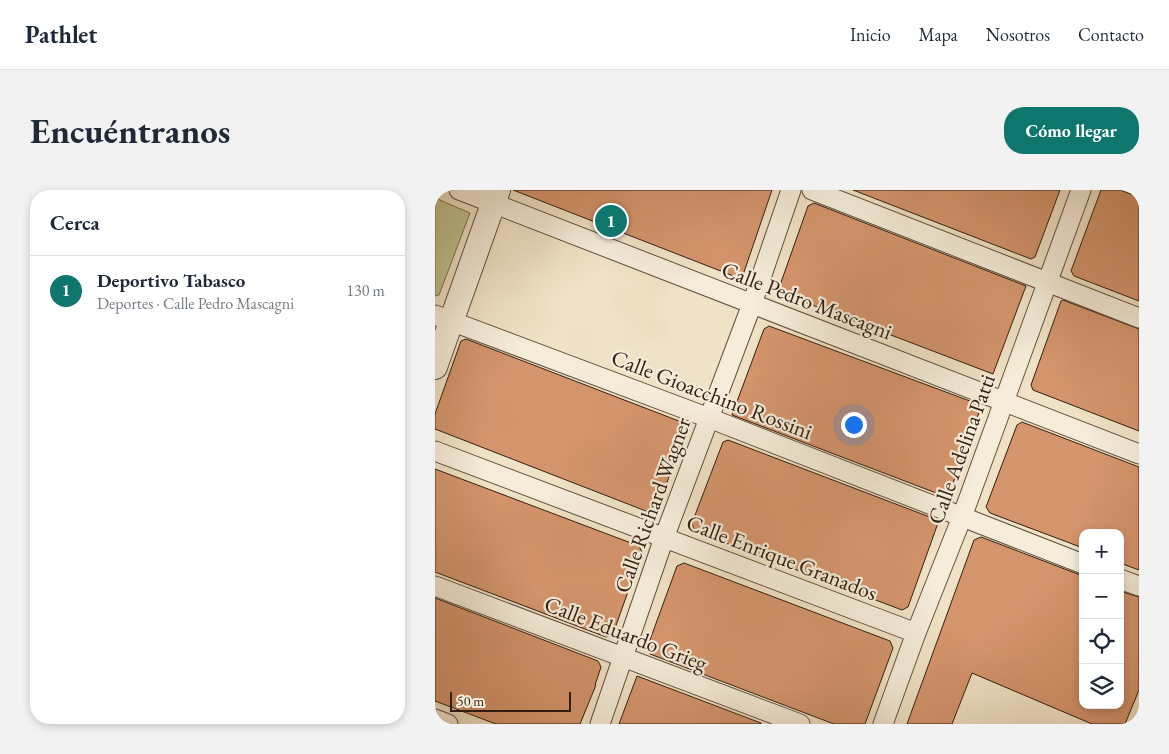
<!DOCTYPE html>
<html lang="es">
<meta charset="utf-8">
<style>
body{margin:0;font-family:"EB Garamond",serif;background:#f2f2f3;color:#1f2937}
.controls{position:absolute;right:15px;bottom:15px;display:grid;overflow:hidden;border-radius:10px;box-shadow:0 2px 8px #0003}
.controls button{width:45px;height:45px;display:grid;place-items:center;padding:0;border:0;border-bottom:1px solid #e0e1e3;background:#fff;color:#1f2937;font:25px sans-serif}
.scale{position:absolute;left:15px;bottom:12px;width:121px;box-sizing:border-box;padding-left:5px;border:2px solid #311e10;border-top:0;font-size:14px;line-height:18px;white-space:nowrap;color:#311e10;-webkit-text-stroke:4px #f5ecda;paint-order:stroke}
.you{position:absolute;left:418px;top:234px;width:18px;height:18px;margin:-12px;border:4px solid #fff;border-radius:50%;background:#1a73e8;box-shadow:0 0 0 8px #1a73e833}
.badge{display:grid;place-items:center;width:32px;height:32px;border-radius:50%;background:#0f766e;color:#fff;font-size:16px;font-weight:700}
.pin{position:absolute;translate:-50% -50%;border:2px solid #fff;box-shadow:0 1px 5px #0006}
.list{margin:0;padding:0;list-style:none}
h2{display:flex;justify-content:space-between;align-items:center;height:65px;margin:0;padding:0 20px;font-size:21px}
h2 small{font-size:16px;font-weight:400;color:#747a83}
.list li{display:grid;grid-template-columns:32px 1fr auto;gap:15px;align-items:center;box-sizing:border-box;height:70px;padding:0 20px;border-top:1px solid #e0e1e3}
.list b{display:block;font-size:19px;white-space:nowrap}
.list p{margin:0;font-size:16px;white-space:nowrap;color:#747a83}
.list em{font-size:16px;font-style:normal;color:#747a83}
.icon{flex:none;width:28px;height:28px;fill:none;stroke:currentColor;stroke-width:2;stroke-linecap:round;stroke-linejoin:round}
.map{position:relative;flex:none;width:704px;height:534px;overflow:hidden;border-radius:20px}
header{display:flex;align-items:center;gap:30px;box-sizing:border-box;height:70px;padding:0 25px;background:#fff;border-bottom:1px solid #e0e1e3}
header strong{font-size:24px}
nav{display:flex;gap:28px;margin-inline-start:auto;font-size:18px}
.intro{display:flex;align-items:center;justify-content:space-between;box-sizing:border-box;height:120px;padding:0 30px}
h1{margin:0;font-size:35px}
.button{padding:12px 22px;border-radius:20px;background:#0f766e;color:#fff;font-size:18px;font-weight:700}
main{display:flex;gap:30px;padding:0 30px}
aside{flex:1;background:#fff;border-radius:20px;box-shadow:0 2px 8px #0003}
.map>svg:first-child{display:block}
.green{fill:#c0c291;stroke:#787050}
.building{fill:#d4946c;stroke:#311e10}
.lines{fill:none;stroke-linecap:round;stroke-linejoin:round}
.minor-casing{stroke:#614f3e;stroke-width:21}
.tertiary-casing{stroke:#614f3e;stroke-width:26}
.minor{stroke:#f5ecda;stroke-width:19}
.tertiary{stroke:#f5ecda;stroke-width:24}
.labels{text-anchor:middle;stroke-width:4.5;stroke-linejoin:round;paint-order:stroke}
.street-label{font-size:22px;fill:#311e10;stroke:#f5ecda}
</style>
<header>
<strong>Pathlet</strong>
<nav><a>Inicio</a><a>Mapa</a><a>Nosotros</a><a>Contacto</a></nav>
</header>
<div class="intro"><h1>Encuéntranos</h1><a class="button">Cómo llegar</a></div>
<main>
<aside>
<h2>Cerca<small></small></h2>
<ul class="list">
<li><span class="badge">1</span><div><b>Deportivo Tabasco</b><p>Deportes · Calle Pedro Mascagni</p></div><em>130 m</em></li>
</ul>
</aside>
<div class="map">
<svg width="704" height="534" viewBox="0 0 704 534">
<rect width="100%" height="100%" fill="#f0e2c6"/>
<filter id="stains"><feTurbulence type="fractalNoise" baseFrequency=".004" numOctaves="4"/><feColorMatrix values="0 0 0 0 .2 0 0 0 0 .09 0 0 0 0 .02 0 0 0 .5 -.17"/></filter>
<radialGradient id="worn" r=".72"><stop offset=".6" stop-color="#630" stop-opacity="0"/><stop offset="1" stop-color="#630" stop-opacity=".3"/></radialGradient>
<polygon class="green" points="0,8 35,23 4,105 0,106"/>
<g class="building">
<polygon points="78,0 337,0 308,85 301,87"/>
<polygon points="418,0 625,0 600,67 596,69"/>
<polygon points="666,0 685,0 704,7 704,111 639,86 636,81"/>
<polygon points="379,13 591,96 558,184 346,103 344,98 373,16"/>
<polygon points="628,110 704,139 704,241 598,200 596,195 626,111"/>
<polygon points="334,136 543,214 545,220 514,304 509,306 297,225 329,139"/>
<polygon points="31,149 249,233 251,238 222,321 216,323 0,239 0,224 26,151"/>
<polygon points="587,232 704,277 704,380 685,373 685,343 648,343 648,358 555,323 551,317 582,235"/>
<polygon points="293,250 500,329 503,333 473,417 467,420 259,341 257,333 288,252"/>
<polygon points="0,279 204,356 207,362 178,444 171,447 0,382"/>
<polygon points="546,347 648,386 648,515 685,515 685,401 704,407 704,500 690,534 657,534 537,483 517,534 472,534 539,350"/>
<polygon points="249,373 455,451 458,458 430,534 399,534 215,464 212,458 242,376"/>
<polygon points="0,408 163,471 166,477 160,495 161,495 145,534 61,534 0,511"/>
<polygon points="202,486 326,533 326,534 184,534"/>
</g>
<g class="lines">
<defs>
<g id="minor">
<polyline points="24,0 704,264"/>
<polyline points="377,0 704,128"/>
<polyline points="0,125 274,228 648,374"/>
<polyline points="0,261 481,443"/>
<polyline points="685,389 704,396"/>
<polyline points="0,396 365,534"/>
<polyline points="0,529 13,534"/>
<polyline points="165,534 229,348 317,114 356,0"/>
<polyline points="448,534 481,443 527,327 646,0"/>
</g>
<polyline id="tertiary" points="0,177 63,0"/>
</defs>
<use href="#minor" class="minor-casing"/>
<use href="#tertiary" class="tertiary-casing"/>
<use href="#minor" class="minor"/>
<use href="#tertiary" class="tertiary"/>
</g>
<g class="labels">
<g class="street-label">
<text transform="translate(372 110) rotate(21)" y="8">Calle Pedro Mascagni</text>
<text transform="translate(277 204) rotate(21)" y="8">Calle Gioacchino Rossini</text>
<text transform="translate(526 259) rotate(-70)" y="8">Calle Adelina Patti</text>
<text transform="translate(217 315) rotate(-70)" y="8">Calle Richard Wagner</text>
<text transform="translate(347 367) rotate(21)" y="8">Calle Enrique Granados</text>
<text transform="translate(191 443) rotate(21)" y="8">Calle Eduardo Grieg</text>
</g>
</g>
<rect width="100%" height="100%" filter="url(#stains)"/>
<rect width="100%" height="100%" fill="url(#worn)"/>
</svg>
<div class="controls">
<button>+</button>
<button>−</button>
<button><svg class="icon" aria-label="locate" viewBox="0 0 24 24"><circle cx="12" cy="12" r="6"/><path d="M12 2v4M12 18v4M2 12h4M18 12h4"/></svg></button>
<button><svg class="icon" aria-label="layers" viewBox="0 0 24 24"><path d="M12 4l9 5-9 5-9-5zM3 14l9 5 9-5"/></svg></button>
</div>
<div class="scale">50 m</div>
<div class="you"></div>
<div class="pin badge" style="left:176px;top:31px">1</div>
</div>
</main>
